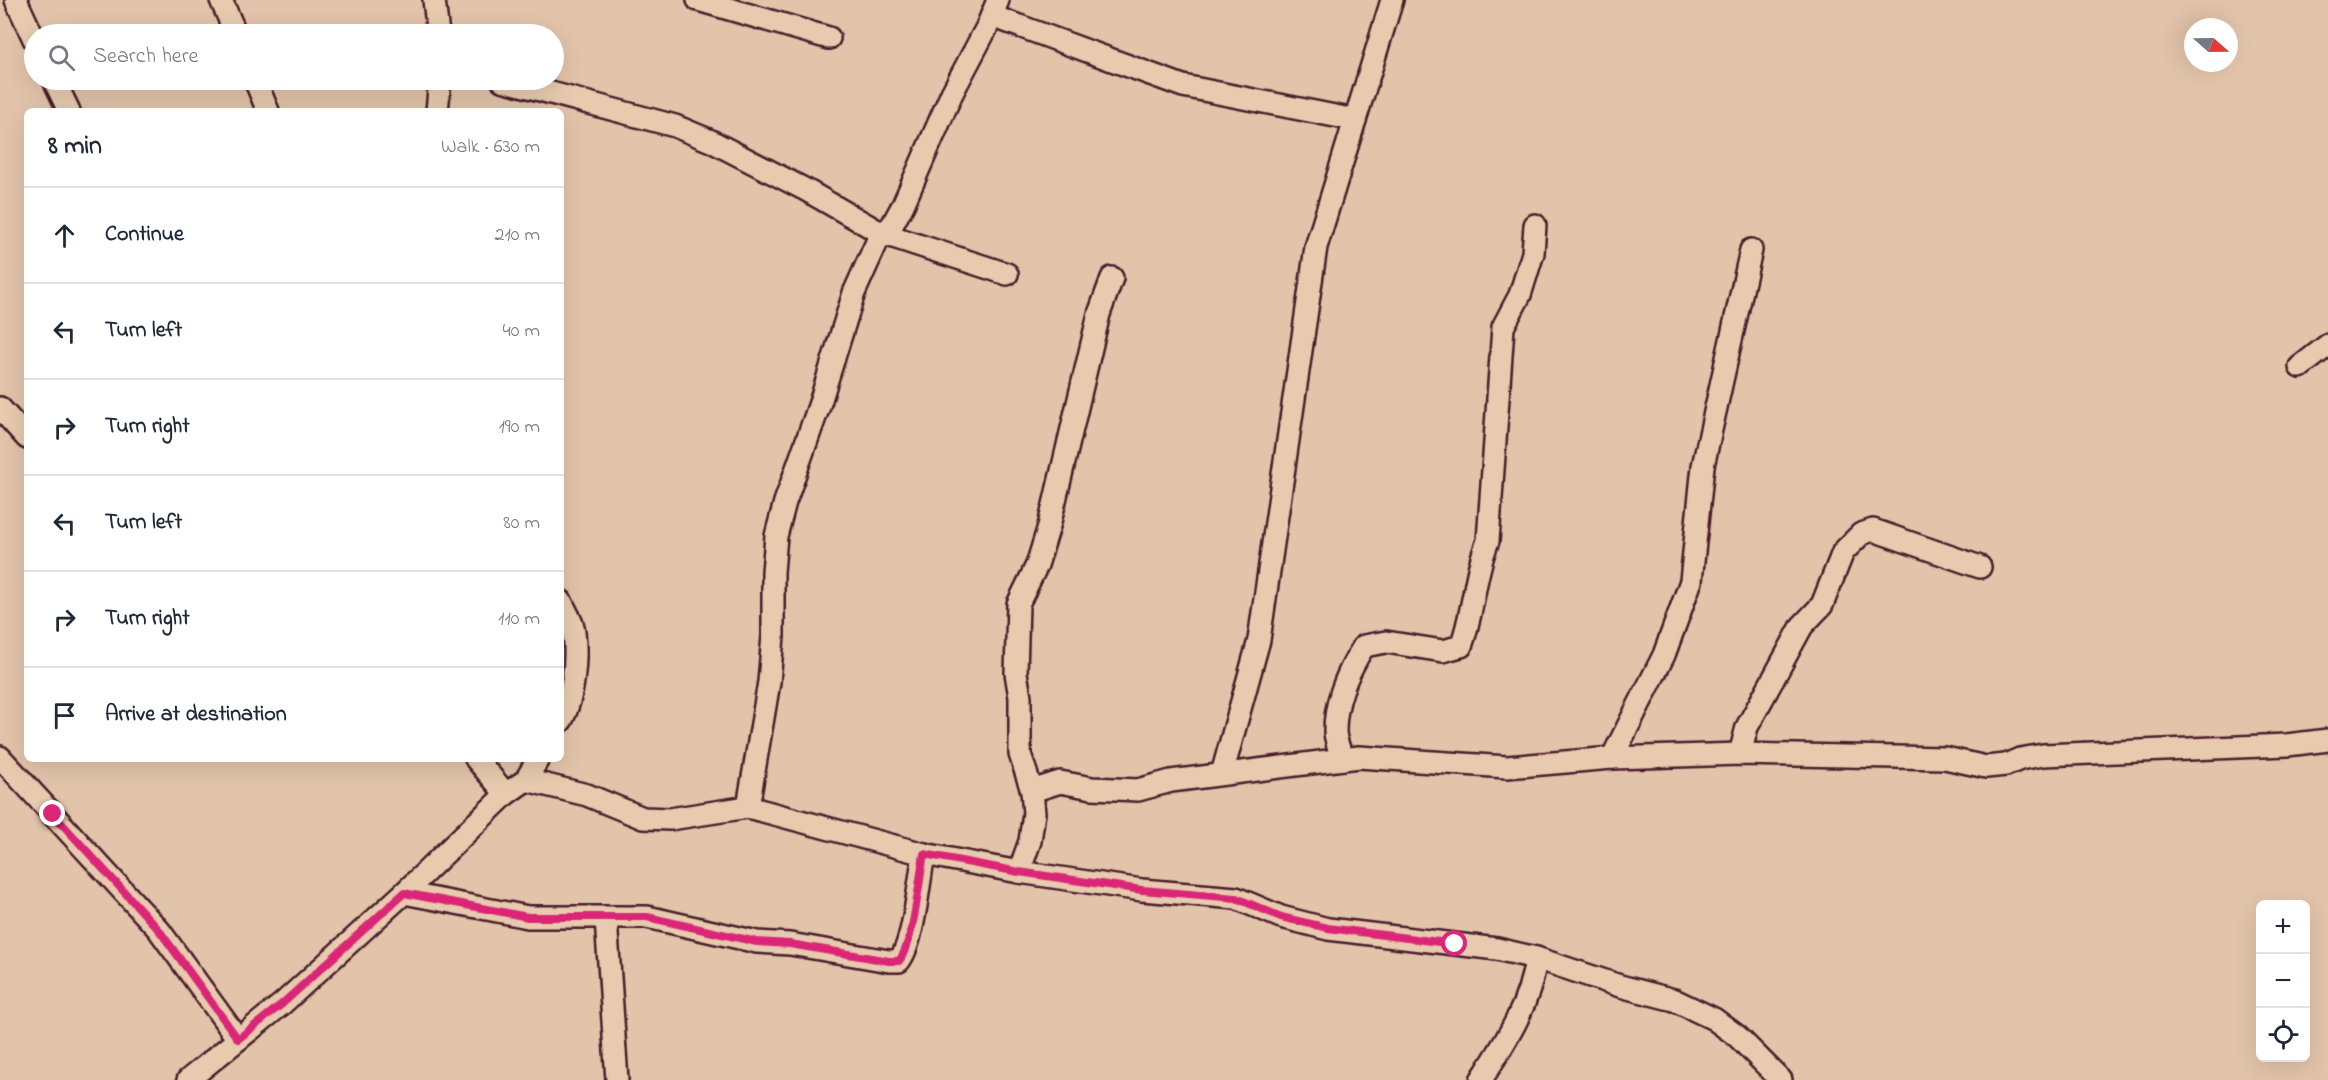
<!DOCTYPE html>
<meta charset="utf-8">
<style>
body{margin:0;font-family:"Indie Flower",sans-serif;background:#f6f6f7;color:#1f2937}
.controls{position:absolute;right:18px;bottom:18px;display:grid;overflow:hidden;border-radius:9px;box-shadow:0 6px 24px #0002}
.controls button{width:54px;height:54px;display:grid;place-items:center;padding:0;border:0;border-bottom:2px solid #e0e1e3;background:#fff;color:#1f2937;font:30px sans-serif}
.compass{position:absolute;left:2184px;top:18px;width:54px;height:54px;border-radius:50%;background:#fff;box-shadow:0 6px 24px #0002;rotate:110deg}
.stop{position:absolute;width:18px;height:18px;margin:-14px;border:4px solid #db2777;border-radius:50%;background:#fff}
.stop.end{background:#db2777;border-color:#fff;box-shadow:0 2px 6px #0008}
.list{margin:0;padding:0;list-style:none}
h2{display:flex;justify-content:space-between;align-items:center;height:78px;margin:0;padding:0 24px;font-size:26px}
h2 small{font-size:20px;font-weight:400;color:#747a83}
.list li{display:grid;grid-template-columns:39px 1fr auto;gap:18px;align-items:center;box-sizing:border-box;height:96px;padding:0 24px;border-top:2px solid #e0e1e3}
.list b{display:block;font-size:22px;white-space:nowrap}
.list em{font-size:20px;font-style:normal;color:#747a83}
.icon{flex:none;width:33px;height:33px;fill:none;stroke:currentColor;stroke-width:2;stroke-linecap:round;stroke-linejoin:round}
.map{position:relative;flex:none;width:2328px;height:1080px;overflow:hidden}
.search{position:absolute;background:#fff;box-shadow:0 6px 24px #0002;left:24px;top:24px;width:540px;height:66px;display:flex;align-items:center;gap:15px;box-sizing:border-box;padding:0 21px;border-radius:33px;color:#747a83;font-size:22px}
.panel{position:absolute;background:#fff;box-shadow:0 6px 24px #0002;left:24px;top:108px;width:540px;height:654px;border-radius:9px}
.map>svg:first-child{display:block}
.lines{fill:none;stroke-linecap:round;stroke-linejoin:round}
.minor-casing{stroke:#4a1f2b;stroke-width:26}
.minor{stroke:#e8cbaf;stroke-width:21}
.route{stroke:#db2777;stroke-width:8}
</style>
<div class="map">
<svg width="2328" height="1080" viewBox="0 0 2328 1080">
<rect width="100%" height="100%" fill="#e2c4aa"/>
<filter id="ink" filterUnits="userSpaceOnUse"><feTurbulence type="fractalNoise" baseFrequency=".0167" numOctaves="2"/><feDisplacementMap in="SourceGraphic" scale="12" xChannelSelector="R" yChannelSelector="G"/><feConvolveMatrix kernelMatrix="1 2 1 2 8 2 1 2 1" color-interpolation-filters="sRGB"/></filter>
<g filter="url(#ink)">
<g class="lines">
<defs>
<g id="minor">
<polyline points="16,0 34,39"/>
<polyline points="221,0 236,34"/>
<polyline points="434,0 438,34"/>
<polyline points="698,0 829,38"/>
<polyline points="992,16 1183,86 1355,120"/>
<polyline points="54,80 69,111"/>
<polyline points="255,80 268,111"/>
<polyline points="502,80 675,126 711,141 806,190 881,233 1007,274"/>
<polyline points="437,111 440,80"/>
<polyline points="2300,367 2328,345"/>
<polyline points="0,408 27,438"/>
<path d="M561,601c4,9 12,20 13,31 3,25 0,67 -13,89"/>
<polyline points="1740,754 1747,727 1802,626 1822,605 1843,552 1861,534 1873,530 1980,567"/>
<polyline points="0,757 159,930 238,1039"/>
<polyline points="1612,758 1664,655 1691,581 1703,466 1751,250"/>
<polyline points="476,759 506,794"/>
<path d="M1342,759c-2,-9 -7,-19 -7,-28 0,-30 13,-60 29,-85l22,-4 57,9 18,-5c13,-34 13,-72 27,-105l15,-214 17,-32 13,-42 2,-28"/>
<polyline points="1222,774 1259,640 1316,247 1392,0"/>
<polyline points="526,780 587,795 643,818 670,819 748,807 924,854 1019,872 1142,890 1236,898 1281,917 1328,929 1497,949 1536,958 1620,986 1674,1000 1714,1019 1737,1036 1781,1080"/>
<polyline points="1032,791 1060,782 1092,788 1138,790 1171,781 1359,757 1507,767 1612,758 1740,754 1945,758 1986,767 2006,765 2020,759 2043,755 2287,745 2328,740"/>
<polyline points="748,807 769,682 773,636 773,572 776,536 785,502 819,406 854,293 881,233 891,227 903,205 952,93 987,27 998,0"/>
<polyline points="1019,872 1030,841 1034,813 1032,791 1020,754 1020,697 1016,673 1018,604 1037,565 1049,526 1099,314 1112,278"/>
<path d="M404,893l124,24h119l110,25 33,2 99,17h10c15,-19 20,-81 25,-107"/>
<polyline points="606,919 617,1080"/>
<polyline points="188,1080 282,1004 404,893 506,794 526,780 538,759"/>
<path d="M1481,1080c25,-39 49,-75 55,-122"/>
</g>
</defs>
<use href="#minor" class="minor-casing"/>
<use href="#minor" class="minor"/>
</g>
</g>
<g class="lines" filter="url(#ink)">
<path class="route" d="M53,814l106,116 79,109 44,-35 122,-111 124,24h119l110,25 33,2 99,17h10c15,-19 20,-81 25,-107l95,18 123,18 94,8 45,19 47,11 127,16"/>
</g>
</svg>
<div class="controls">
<button>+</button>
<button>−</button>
<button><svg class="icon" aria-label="locate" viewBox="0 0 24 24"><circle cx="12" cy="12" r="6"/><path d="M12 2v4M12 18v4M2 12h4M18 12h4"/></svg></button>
</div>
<svg class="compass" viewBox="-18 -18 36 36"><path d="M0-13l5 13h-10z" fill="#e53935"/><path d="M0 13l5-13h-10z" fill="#747a83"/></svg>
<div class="stop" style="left:1455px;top:944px"></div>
<div class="stop end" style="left:53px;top:814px"></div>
<div class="search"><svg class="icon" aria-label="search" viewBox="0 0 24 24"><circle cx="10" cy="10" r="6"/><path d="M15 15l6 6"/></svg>Search here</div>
<section class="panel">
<h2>8 min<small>Walk · 630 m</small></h2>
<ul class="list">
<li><svg class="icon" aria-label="ahead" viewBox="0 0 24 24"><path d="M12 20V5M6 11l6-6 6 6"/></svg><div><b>Continue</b></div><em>210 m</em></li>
<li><svg class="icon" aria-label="left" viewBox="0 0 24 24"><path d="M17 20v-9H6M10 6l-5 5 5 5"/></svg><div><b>Turn left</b></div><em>40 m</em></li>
<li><svg class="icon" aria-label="right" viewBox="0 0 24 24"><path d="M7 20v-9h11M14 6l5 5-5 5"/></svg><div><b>Turn right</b></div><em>190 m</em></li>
<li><svg class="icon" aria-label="left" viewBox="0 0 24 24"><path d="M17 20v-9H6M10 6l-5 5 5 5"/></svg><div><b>Turn left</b></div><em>80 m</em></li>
<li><svg class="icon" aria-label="right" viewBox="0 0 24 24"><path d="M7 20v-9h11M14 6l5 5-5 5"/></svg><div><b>Turn right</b></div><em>110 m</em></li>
<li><svg class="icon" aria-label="arrive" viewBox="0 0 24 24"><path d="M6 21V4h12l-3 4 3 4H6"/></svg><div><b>Arrive at destination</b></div></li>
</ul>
</section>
</div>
